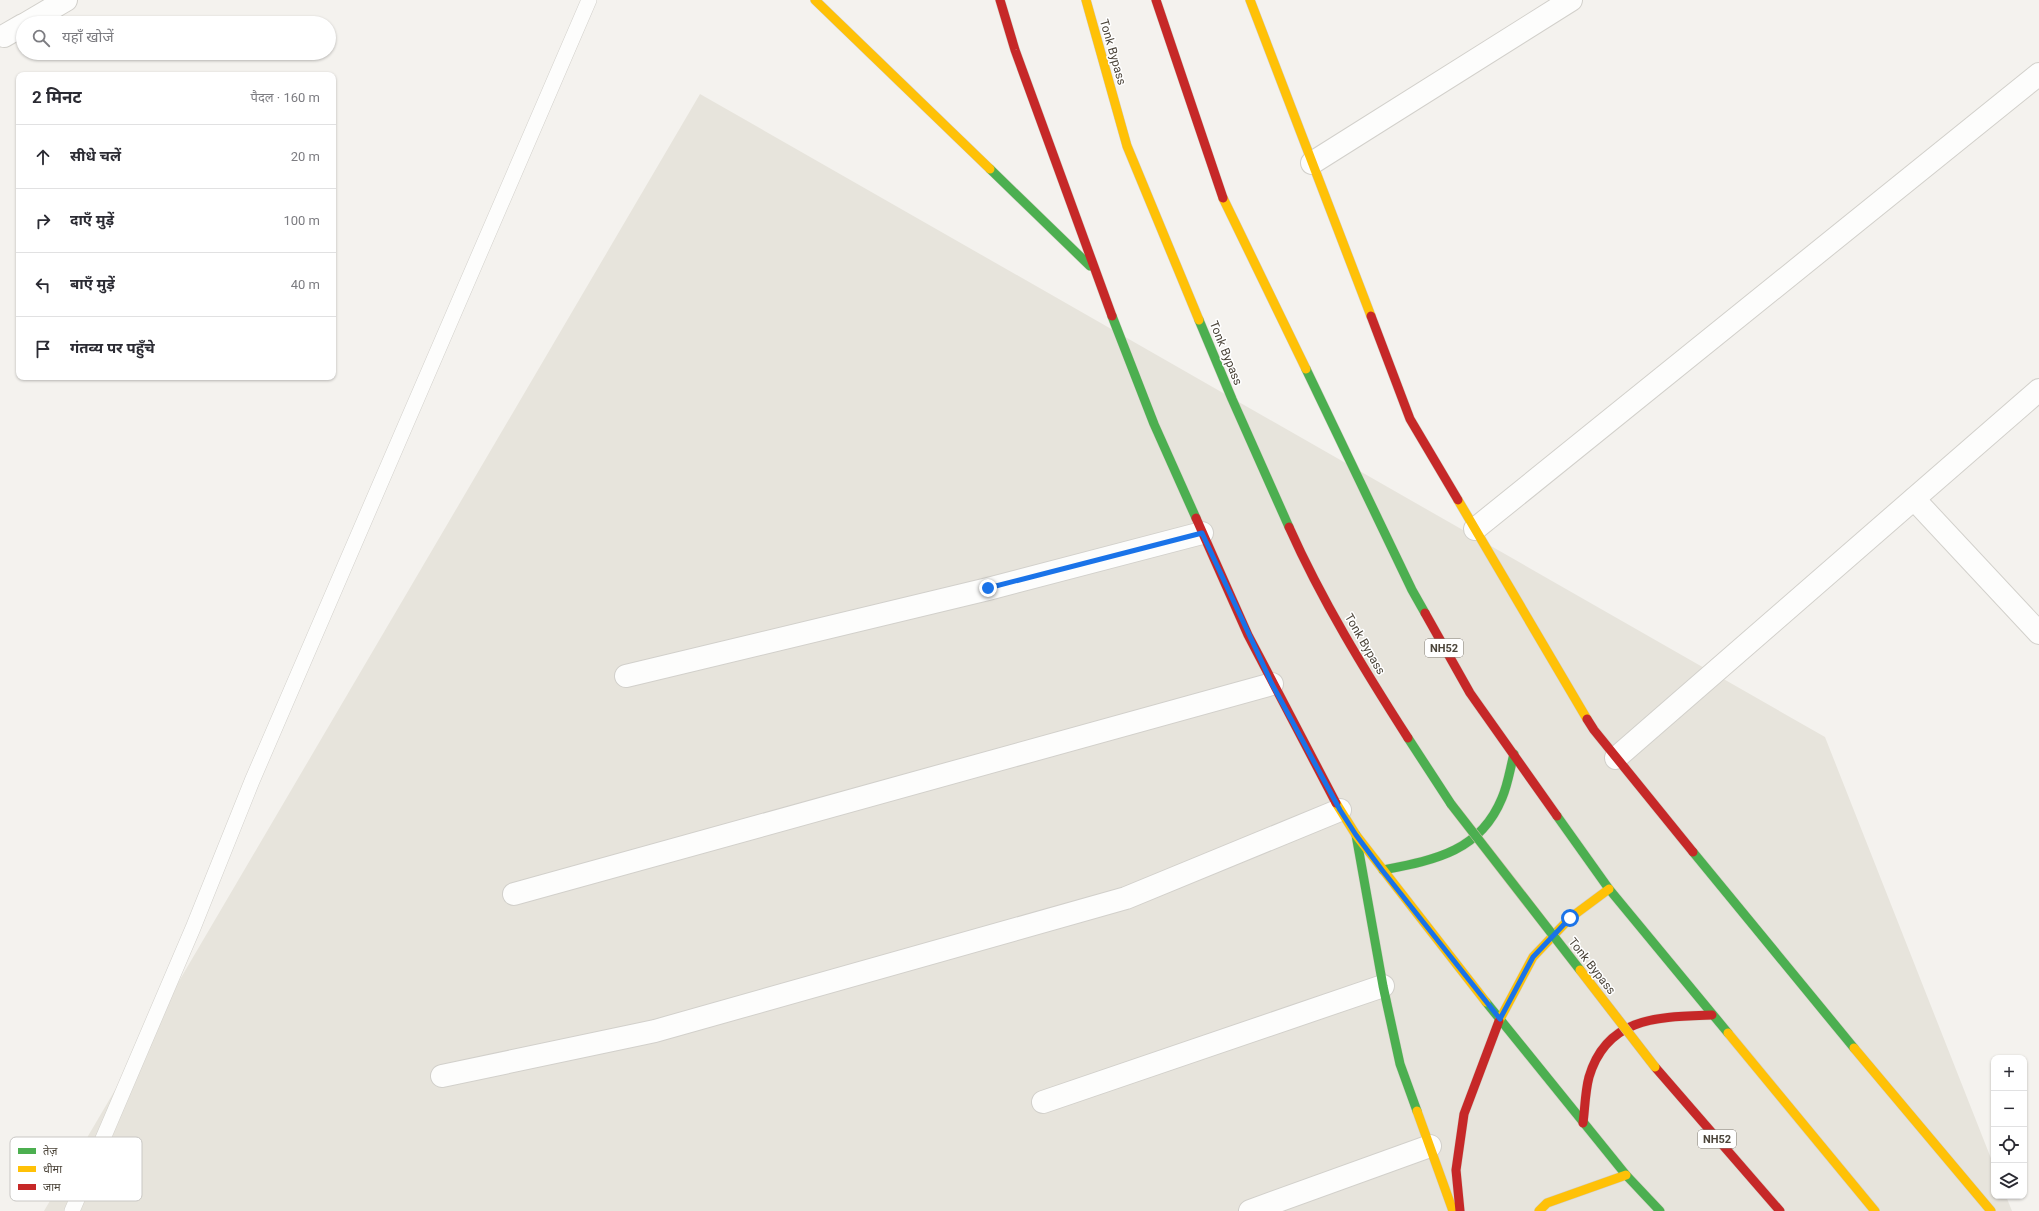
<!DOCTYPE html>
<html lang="hi">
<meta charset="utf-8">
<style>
body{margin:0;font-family:Roboto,"Noto Sans Devanagari",sans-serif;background:#f2f2f3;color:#2b2b33}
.controls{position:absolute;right:12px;bottom:12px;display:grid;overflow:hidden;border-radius:8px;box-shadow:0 1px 3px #0004}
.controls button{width:36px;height:36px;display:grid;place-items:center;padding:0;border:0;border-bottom:1px solid #e1e1e2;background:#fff;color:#2b2b33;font:20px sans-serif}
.stop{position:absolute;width:12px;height:12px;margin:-9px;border:3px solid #1a73e8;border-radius:50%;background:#fff}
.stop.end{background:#1a73e8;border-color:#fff;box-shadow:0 1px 4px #0008}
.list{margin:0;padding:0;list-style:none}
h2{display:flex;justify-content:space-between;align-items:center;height:52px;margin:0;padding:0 16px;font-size:17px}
h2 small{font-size:13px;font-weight:400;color:#7c7c81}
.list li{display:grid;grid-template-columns:26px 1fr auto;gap:12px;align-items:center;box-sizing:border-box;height:64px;padding:0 16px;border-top:1px solid #e1e1e2}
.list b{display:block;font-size:15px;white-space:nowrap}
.list em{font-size:13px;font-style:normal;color:#7c7c81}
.icon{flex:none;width:22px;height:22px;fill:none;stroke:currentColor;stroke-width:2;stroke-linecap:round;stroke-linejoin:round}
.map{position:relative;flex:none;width:2039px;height:1211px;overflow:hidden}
.search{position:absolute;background:#fff;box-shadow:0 1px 3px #0004;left:16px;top:16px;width:320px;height:44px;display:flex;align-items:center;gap:10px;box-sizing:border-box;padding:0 14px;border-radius:22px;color:#7c7c81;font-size:15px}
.panel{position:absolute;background:#fff;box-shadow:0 1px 3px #0004;left:16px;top:72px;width:320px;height:308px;border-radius:8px}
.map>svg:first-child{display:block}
.residential{fill:#e7e4dc}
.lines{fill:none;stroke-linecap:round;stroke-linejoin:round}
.lane-casing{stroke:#d2d0cb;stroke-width:16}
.street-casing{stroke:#d2d0cb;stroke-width:24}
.fast-casing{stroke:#d3cfc5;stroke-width:10}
.slow-casing{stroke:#d3cfc5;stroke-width:10}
.jam-casing{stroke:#d3cfc5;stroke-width:10}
.lane{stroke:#fdfdfc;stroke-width:15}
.street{stroke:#fdfdfc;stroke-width:22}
.fast{stroke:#4caf50;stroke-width:9}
.slow{stroke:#ffc107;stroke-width:9}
.jam{stroke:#c62828;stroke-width:9}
.fast-bridge-casing{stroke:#ccbfa9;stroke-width:10;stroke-linecap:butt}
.slow-bridge-casing{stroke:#ccbfa9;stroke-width:10;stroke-linecap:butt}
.fast-bridge{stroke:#4caf50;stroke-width:9}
.slow-bridge{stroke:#ffc107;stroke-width:9}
.route{stroke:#1a73e8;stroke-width:5}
.labels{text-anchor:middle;stroke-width:3;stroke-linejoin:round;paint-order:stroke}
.shield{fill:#fff;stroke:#817c74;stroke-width:1}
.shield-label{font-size:11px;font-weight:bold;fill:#4b4439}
.street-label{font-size:12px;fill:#4b4439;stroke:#fff}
.key{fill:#fff;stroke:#c9c7c4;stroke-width:1}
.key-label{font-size:11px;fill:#4b4439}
</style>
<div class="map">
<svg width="2039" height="1211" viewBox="0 0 2039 1211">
<rect width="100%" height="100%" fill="#f4f2ee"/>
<polygon class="residential" points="700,94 1825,737 1994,1166 1994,1196 2006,1196 2012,1211 44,1211"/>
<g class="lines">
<defs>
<polyline id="lane" points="72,1211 193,928 252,781 589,0"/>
<g id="street">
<polyline points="27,23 66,0"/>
<polyline points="4,36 23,25"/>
<polyline points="1312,163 1571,0"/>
<polyline points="1914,499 2039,633"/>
<polyline points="1475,529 2039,74"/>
<polyline points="626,676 988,589 1202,533"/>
<polyline points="1616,758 2039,390"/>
<polyline points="514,894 1272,684"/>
<polyline points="442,1076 655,1031 1126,898 1340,810"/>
<polyline points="1043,1102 1383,986"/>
<polyline points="1250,1211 1430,1146"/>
</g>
<g id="fast">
<polyline points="990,169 1090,266"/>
<polyline points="1112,316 1154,424 1196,518"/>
<polyline points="1199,320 1232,399 1289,527"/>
<polyline points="1306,369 1412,590 1425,613"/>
<polyline points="1408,738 1451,804"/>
<polyline points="1557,816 1609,889 1728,1033"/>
<polyline points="1356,835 1383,986 1400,1064 1417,1111"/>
<polyline points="1693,852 1854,1048"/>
<path d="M1383,870c51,-10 97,-18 119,-72 6,-14 8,-29 12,-44"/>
<polyline points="1486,1002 1626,1175 1660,1211"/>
</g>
<g id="slow">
<polyline points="815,0 990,169"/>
<polyline points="1086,0 1127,146 1199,320"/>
<polyline points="1250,0 1371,316"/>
<polyline points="1223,198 1306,369"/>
<polyline points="1458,500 1587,719"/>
<polyline points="1336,803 1356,835 1486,1002"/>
<polyline points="1499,1021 1533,957 1570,918 1609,889"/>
<polyline points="1728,1033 1875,1211"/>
<polyline points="1854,1048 1991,1211"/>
<polyline points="1417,1111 1453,1211"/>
<polyline points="1539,1211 1547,1203 1626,1175"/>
</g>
<g id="jam">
<polyline points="1000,0 1015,50 1112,316"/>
<polyline points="1156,0 1223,198"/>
<polyline points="1371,316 1410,419 1458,500"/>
<polyline points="1196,518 1248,635 1336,803"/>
<path d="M1289,527c33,74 76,144 119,211"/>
<polyline points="1425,613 1470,693 1557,816"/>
<polyline points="1587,719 1594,730 1693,852"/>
<polyline points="1655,1067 1780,1211"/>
<path d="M1583,1123c2,-15 2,-31 6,-46 18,-61 70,-60 123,-62"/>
<polyline points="1460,1211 1456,1170 1464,1114 1499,1021"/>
</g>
</defs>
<use href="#lane" class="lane-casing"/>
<use href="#street" class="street-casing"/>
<use href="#fast" class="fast-casing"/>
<use href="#slow" class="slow-casing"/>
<use href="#jam" class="jam-casing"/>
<use href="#lane" class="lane"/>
<use href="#street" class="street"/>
<use href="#fast" class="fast"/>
<use href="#slow" class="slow"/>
<use href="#jam" class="jam"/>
<defs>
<polyline id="fast-bridge" points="1451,804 1580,970"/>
<polyline id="slow-bridge" points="1580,970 1655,1067"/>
</defs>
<use href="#fast-bridge" class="fast-bridge-casing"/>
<use href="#slow-bridge" class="slow-bridge-casing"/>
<use href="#fast-bridge" class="fast-bridge"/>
<use href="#slow-bridge" class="slow-bridge"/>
</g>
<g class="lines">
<polyline class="route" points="988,588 1202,533 1272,684 1340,810 1356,835 1382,870 1500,1019 1533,957 1570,918"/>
</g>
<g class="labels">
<g class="shield">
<rect x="1425" y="639" width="38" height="18" rx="3"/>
<rect x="1698" y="1130" width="38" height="18" rx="3"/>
</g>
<g class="shield-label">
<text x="1444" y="652">NH52</text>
<text x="1717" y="1143">NH52</text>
</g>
<g class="street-label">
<text transform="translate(1113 52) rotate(74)" y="4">Tonk Bypass</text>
<text transform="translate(1226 353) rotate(68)" y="4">Tonk Bypass</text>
<text transform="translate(1365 644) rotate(60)" y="4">Tonk Bypass</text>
<text transform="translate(1592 966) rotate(52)" y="4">Tonk Bypass</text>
</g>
</g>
<rect x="10" y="1137" width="132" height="64" rx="6" class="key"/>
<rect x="18" y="1148" width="18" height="6" fill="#4caf50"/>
<rect x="18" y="1166" width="18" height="6" fill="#ffc107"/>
<rect x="18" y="1184" width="18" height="6" fill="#c62828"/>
<g class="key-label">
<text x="43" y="1155">तेज़</text>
<text x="43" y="1173">धीमा</text>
<text x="43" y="1191">जाम</text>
</g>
</svg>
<div class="controls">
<button>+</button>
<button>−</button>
<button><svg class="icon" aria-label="locate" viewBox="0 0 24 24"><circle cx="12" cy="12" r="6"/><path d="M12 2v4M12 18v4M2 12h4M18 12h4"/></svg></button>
<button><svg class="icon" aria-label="layers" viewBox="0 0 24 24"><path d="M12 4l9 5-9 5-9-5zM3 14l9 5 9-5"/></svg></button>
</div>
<div class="stop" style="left:1570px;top:918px"></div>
<div class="stop end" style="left:988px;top:588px"></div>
<div class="search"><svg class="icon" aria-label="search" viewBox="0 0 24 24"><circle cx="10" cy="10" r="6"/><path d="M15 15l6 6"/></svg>यहाँ खोजें</div>
<section class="panel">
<h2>2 मिनट<small>पैदल · 160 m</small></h2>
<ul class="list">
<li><svg class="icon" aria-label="ahead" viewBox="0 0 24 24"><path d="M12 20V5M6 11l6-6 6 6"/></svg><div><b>सीधे चलें</b></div><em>20 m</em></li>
<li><svg class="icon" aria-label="right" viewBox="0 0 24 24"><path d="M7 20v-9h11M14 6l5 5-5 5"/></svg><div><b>दाएँ मुड़ें</b></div><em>100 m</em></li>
<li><svg class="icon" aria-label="left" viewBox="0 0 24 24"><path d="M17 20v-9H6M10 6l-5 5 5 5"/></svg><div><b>बाएँ मुड़ें</b></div><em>40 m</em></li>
<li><svg class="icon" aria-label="arrive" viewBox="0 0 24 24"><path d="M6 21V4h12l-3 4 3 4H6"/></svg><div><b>गंतव्य पर पहुँचे</b></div></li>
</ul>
</section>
</div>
